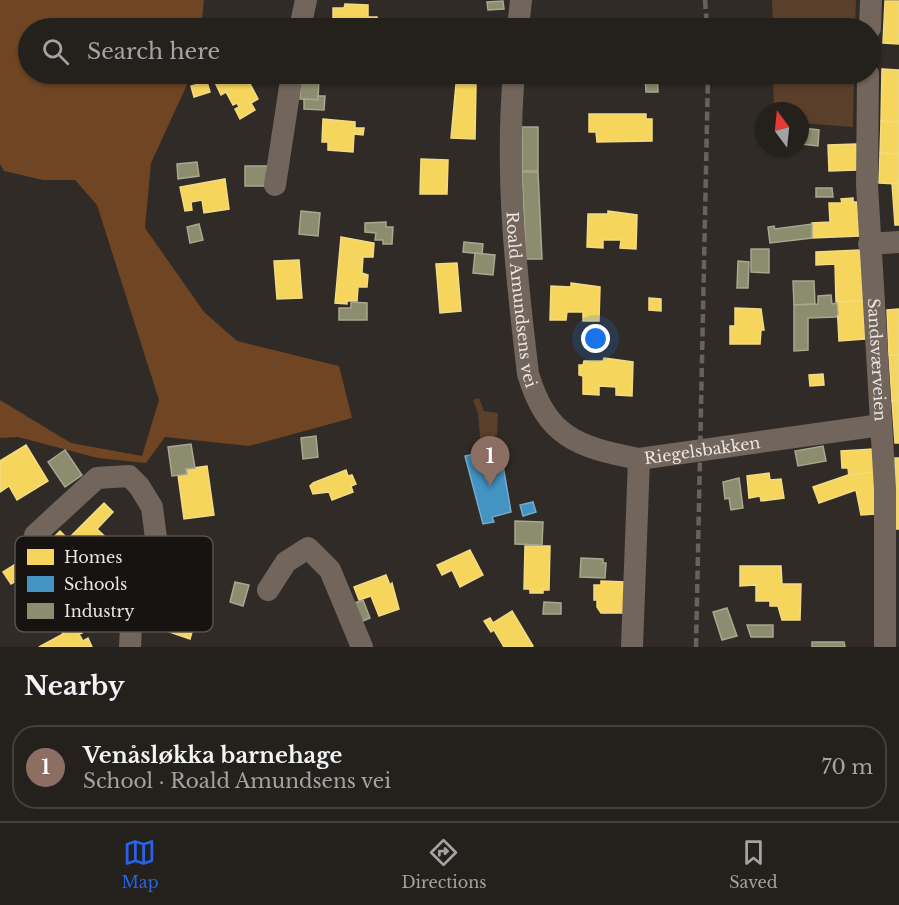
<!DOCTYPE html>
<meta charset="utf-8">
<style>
body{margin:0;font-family:"Libre Baskerville",serif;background:#2c2825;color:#f1f3f6}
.compass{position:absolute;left:755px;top:102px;width:54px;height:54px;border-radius:50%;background:#24201c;box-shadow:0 2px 4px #0004;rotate:345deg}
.you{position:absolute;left:596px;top:339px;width:21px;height:21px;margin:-15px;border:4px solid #fff;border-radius:50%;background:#1a73e8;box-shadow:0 0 0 9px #1a73e833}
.badge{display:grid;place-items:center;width:39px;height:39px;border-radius:50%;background:#2563eb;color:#fff;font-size:20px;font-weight:700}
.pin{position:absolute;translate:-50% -50px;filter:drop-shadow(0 2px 3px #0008)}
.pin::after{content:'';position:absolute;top:32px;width:21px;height:18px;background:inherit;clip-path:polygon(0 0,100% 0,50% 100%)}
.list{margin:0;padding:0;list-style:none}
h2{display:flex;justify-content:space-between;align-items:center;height:78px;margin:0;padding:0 24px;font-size:26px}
h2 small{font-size:20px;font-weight:400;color:#a3a3a3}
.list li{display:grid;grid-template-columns:39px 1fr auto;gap:18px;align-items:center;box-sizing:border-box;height:84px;margin:0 12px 12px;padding:0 12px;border:2px solid #413e3b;border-radius:24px}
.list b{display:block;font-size:22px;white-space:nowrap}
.list p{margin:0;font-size:20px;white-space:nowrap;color:#a3a3a3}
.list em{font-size:20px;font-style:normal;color:#a3a3a3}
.icon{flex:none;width:33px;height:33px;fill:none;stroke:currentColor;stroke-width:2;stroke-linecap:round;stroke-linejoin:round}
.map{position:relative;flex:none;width:899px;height:647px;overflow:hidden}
.search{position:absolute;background:#24201c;box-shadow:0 2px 4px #0004;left:18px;right:18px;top:18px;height:66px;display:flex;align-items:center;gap:15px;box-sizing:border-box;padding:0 21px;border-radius:33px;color:#a3a3a3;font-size:22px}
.sheet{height:174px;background:#24201c}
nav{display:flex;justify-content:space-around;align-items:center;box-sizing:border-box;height:84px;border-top:2px solid #413e3b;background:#24201c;font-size:16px;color:#a3a3a3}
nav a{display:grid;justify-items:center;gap:3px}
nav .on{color:#2563eb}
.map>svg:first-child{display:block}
.green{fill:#5a3f2a}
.forest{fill:#6f4524}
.homes{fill:#f6d55c;stroke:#f3da84;stroke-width:1.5}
.schools{fill:#4393c3;stroke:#75accc;stroke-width:1.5}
.industry{fill:#8c8c6e;stroke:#a8a790;stroke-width:1.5}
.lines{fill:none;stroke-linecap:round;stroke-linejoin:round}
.minor{stroke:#71655c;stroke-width:22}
.rail{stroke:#69625c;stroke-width:4.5;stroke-dasharray:9 4.5;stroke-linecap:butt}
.labels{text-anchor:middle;stroke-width:6;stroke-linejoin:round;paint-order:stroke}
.street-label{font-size:16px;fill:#ebe5e1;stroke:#171310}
.key{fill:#171310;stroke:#57524f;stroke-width:1.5}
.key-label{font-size:16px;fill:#ebe5e1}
</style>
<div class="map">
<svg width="899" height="647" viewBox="0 0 899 647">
<rect width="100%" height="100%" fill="#302b26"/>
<g class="green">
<polygon points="772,0 856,0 855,28 773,28"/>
<polygon points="773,74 854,74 853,127 800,123 800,111 774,111"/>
<polygon points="479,398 484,411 498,413 497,435 486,439 480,438 478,413 473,400"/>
</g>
<polygon class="forest" points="0,0 204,0 201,28 28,28 28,74 192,74 151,163 145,228 204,312 237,341 339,366 352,418 249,446 165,437 146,463 98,458 18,437 0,438 0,400 71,443 142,456 159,400 97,205 75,180 43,180 4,171 0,164"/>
<g class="homes">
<polygon points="885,1 899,1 899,44 883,43"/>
<polygon points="345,4 368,5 368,17 377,17 377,28 344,28 344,26 333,23 333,8 344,8"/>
<polygon points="882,69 899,70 899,122 881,121"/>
<polygon points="222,74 261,74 248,80 258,99 251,103 255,110 240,119 235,109 239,107 237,103 233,105 226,92 221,95 213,78"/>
<polygon points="207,82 210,92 194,97 191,86"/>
<polygon points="456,84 476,85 475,139 451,138"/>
<polygon points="589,114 646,114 646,119 652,119 652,141 597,142 596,132 589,132"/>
<polygon points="323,119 355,122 355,128 364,128 363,135 354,134 353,152 328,150 328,142 322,142"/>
<polygon points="881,121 899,122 899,154 880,153"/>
<polygon points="856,144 857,170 829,171 828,145"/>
<polygon points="880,153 899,154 899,184 879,183"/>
<polygon points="421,159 448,160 447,194 420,194"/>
<polygon points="225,179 229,209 204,213 202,200 191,202 192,210 185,211 180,187"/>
<polygon points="892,183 899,184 899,225 895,225"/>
<polygon points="853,198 853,202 857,202 859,236 812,238 812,223 830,222 829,203 842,203 841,199"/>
<polygon points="608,211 637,215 636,249 620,248 621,240 603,240 603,248 587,247 588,214 608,214"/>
<polygon points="341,237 374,243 373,257 363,257 362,272 359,272 368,275 367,287 358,287 357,301 347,301 347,304 335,303"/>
<polygon points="860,250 863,301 836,302 835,264 816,265 816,252"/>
<polygon points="299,260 302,298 277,299 274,261"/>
<polygon points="457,263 461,311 440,313 436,264"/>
<polygon points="571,283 600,287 599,321 583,321 583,312 567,312 566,320 550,320 551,286 571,287"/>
<polygon points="649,298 661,299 661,311 649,310"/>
<polygon points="863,301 865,339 839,341 837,302"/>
<polygon points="735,308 761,309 764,330 761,330 760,344 730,344 730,326 735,326"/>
<polygon points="899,309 899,355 889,355 887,310"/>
<polygon points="889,355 899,355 899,400 892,401"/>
<polygon points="604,358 633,362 632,396 616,395 616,387 599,386 599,395 583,394 583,376 579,375 579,365 583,365 584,361 603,361"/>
<polygon points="823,374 824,385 810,386 809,375"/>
<polygon points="899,400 899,443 895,443 892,401"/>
<polygon points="26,445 48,481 17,500 9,486 0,492 0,461"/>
<polygon points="873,449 875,472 849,477 848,468 842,468 841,451"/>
<polygon points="895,458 899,458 899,486 894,486"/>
<polygon points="207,466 214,515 184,519 178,475 187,474 186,469"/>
<polygon points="346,470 348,476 352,475 356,484 351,486 353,492 332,500 329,492 313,494 310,486 313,483"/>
<polygon points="875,472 875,514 861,515 856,490 819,503 813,487 848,475"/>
<polygon points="769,473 770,480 781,479 784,498 761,501 760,496 749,498 747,476"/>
<polygon points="894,486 899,486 899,529 895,529"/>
<polygon points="104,503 113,512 97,529 114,545 100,558 96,555 79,568 52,539 60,531 68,539"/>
<polygon points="525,546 550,546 549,590 543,590 543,593 530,593 530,589 524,589"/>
<polygon points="470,550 483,575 460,587 452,570 442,575 437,565"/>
<polygon points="25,558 29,564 33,561 39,570 35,573 38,578 24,587 19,579 11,584 3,572"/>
<polygon points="740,566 781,566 782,584 801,584 800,620 782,620 778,606 770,606 770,601 756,601 756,585 740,586"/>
<polygon points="386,575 390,585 392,583 399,609 379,616 371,596 359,600 354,587"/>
<polygon points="601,581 626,582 626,613 601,613 597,607 597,600 594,600 594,585 601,585"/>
<polygon points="178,585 203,593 190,639 155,627 162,602 172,605"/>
<polygon points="512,611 533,646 531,647 504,647 494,630 491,632 484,621 490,618 493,623"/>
<polygon points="74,618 82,633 79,634 83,641 88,638 92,647 39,647 63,634 59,626"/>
</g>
<g class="schools">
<polygon points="497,449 501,466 503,465 511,512 492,517 494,522 483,524 465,456"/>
<polygon points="533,502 536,512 523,516 520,505"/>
</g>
<g class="industry">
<polygon points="503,1 504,9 488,10 487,2"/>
<polygon points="645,74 657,74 658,92 646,92"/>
<polygon points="301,77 319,78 318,100 300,99"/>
<polygon points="318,96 325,96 324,110 304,109 304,99 318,100"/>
<rect x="522" y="127" width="16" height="44"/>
<polygon points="802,128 819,130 818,146 801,144"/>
<polygon points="197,162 199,176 178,179 177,164"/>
<rect x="245" y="166" width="22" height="20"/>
<polygon points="522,172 538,172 542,259 526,259"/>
<polygon points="816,188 832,188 833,197 816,197"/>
<polygon points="301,211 320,213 318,236 299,234"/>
<polygon points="386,222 386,227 393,227 392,244 383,244 383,240 375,240 376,233 365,232 365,223"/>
<polygon points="199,224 203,240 190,243 187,227"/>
<polygon points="812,224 812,238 770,243 768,227 774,226 775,229"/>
<polygon points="464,242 483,244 482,254 463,252"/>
<polygon points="751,249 769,249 769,273 751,272"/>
<polygon points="475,253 495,255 493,275 473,273"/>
<polygon points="738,261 749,262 748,288 737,288"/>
<polygon points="793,281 814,281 815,304 794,305"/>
<polygon points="831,295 832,304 837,303 838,314 836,317 808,318 808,350 794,351 794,305 818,304 818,296"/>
<polygon points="351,302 367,303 367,320 339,320 339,308 351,308"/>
<polygon points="316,436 318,457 303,459 301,438"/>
<polygon points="191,444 195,468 186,469 187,474 172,476 168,447"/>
<polygon points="823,446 826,461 798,466 795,451"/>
<polygon points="65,450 82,475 65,487 48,462"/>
<polygon points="739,478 743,508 731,510 729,498 725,499 723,482"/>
<polygon points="515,521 543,522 542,545 515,544"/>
<polygon points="581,558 603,559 603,563 606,563 605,578 580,577"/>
<polygon points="235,582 249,585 243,606 230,602"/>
<polygon points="363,600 370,618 358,623 352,604"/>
<polygon points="544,602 561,603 561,614 543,614"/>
<polygon points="727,608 737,636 722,640 713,612"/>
<polygon points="747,625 773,625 773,637 751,637"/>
<polygon points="812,642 844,642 845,647 812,647"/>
</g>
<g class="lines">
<g class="minor">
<polyline points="300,28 306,0"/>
<polyline points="518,28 521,0"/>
<polyline points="870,28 871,0"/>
<path id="s1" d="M514,74c-9,101 2,199 14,300 19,63 49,73 111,85"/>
<path id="s2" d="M868,74l-1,111 18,304v158"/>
<polyline points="275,185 292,74"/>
<polyline points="869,244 899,242"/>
<polyline points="35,535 97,478 129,476 139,486 152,507 157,546 132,606 130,647"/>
<polyline points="268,590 286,562 308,548 330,570 362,647"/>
<path id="s3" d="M632,647l7,-188 242,-34"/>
</g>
<g class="rail">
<polyline points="705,0 707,28"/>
<polyline points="696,647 708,74"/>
</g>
</g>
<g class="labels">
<g class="street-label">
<text dy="6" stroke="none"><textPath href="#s1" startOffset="226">Roald Amundsens vei</textPath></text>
<text dy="6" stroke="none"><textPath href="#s2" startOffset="286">Sandsværveien</textPath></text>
<text dy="6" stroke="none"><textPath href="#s3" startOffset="252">Riegelsbakken</textPath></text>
</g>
</g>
<rect x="15" y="536" width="198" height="96" rx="9" class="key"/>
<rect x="27" y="549" width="27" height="16" fill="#f6d55c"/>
<rect x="27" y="576" width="27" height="16" fill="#4393c3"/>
<rect x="27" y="603" width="27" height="16" fill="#8c8c6e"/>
<g class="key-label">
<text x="64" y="563">Homes</text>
<text x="64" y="590">Schools</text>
<text x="64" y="617">Industry</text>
</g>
</svg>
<svg class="compass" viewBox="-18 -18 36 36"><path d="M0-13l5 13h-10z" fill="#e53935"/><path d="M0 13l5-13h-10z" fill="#a3a3a3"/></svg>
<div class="you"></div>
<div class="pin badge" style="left:490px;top:486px;background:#8d6e63">1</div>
<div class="search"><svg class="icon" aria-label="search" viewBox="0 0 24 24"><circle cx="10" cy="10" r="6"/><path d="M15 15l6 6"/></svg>Search here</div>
</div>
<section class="sheet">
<h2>Nearby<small></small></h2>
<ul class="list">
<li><span class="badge" style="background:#8d6e63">1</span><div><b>Venåsløkka barnehage</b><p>School · Roald Amundsens vei</p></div><em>70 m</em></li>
</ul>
</section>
<nav>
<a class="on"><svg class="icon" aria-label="map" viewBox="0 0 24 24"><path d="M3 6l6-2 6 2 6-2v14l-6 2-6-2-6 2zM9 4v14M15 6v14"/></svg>Map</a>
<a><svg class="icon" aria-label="directions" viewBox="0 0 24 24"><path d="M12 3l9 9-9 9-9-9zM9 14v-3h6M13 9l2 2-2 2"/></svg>Directions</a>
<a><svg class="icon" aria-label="saved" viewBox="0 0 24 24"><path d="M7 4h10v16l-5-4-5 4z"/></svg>Saved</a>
</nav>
